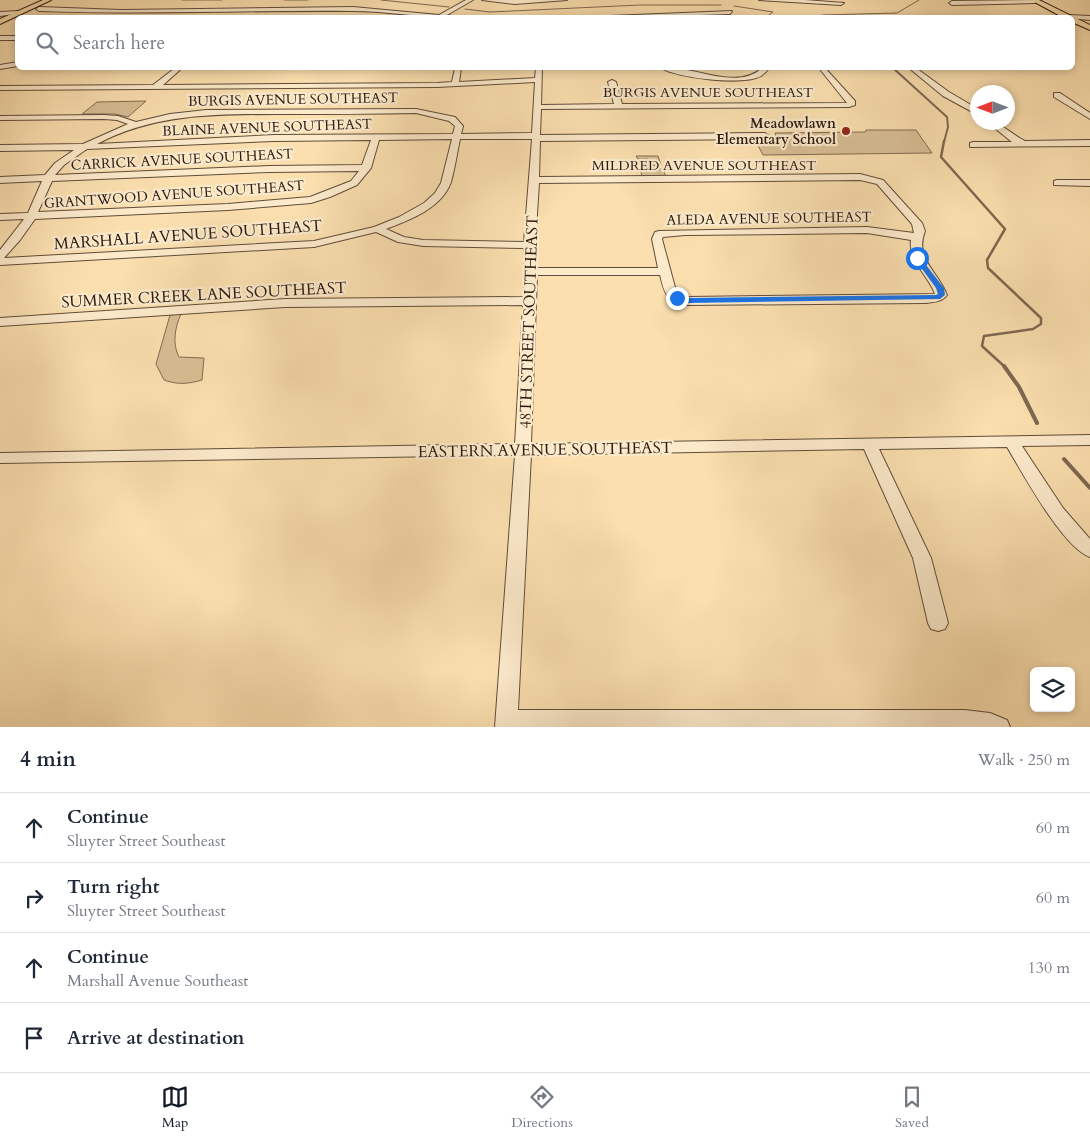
<!DOCTYPE html>
<meta charset="utf-8">
<style>
body{margin:0;font-family:Cardo,serif;background:#f2f2f3;color:#1f2937}
.controls{position:absolute;right:15px;bottom:15px;display:grid;overflow:hidden;border-radius:8px;box-shadow:0 2px 8px #0003}
.controls button{width:45px;height:45px;display:grid;place-items:center;padding:0;border:0;border-bottom:1px solid #e0e1e3;background:#fff;color:#1f2937;font:25px sans-serif}
.compass{position:absolute;left:970px;top:85px;width:45px;height:45px;border-radius:50%;background:#fff;box-shadow:0 2px 8px #0003;rotate:270deg}
.stop{position:absolute;width:15px;height:15px;margin:-11px;border:4px solid #1a73e8;border-radius:50%;background:#fff}
.stop.end{background:#1a73e8;border-color:#fff;box-shadow:0 1px 5px #0008}
.list{margin:0;padding:0;list-style:none}
h2{display:flex;justify-content:space-between;align-items:center;height:65px;margin:0;padding:0 20px;font-size:21px}
h2 small{font-size:16px;font-weight:400;color:#747a83}
.list li{display:grid;grid-template-columns:32px 1fr auto;gap:15px;align-items:center;box-sizing:border-box;height:70px;padding:0 20px;border-top:1px solid #e0e1e3}
.list b{display:block;font-size:19px;white-space:nowrap}
.list p{margin:0;font-size:16px;white-space:nowrap;color:#747a83}
.list em{font-size:16px;font-style:normal;color:#747a83}
.icon{flex:none;width:28px;height:28px;fill:none;stroke:currentColor;stroke-width:2;stroke-linecap:round;stroke-linejoin:round}
.map{position:relative;flex:none;width:1090px;height:727px;overflow:hidden}
.search{position:absolute;background:#fff;box-shadow:0 2px 8px #0003;left:15px;right:15px;top:15px;height:55px;display:flex;align-items:center;gap:12px;box-sizing:border-box;padding:0 18px;border-radius:8px;color:#747a83;font-size:19px}
.sheet{height:345px;background:#fff}
nav{display:flex;justify-content:space-around;align-items:center;box-sizing:border-box;height:70px;border-top:1px solid #e0e1e3;background:#fff;font-size:14px;color:#747a83}
nav a{display:grid;justify-items:center;gap:2px}
nav .on{color:#111827}
.map>svg:first-child{display:block}
.green{fill:#d8be94;stroke:#826c54}
.lines{fill:none;stroke-linecap:round;stroke-linejoin:round}
.stream-far3{stroke:#7e6851;stroke-width:1}
.stream-far2{stroke:#7e6851;stroke-width:2}
.stream-far1{stroke:#7e6851;stroke-width:2.5}
.stream{stroke:#7e6851;stroke-width:4}
.minor-casing{stroke:#604c3a;stroke-width:2}
.major-casing{stroke:#2c1b13;stroke-width:2}
.minor{fill:#fceacb;fill-rule:evenodd}
.major{fill:#fbdfaf;fill-rule:evenodd}
.route{fill:#1a73e8}
.poi-dot{fill:#8f2418;stroke:#fceacb;stroke-width:2}
.labels{text-anchor:middle;stroke-width:4.5;stroke-linejoin:round;paint-order:stroke}
.far-street-label{font-size:14px;fill:#2c1b13;stroke:#fceacb}
.far-poi-label{font-size:14px;font-weight:bold;fill:#2c1b13;stroke:#fceacb;text-anchor:end}
.street-label{font-size:16px;fill:#2c1b13;stroke:#fceacb}
</style>
<div class="map">
<svg width="1090" height="727" viewBox="0 0 1090 727">
<rect width="100%" height="100%" fill="#fbdfaf"/>
<filter id="stains"><feTurbulence type="fractalNoise" baseFrequency=".004" numOctaves="4"/><feColorMatrix values="0 0 0 0 .2 0 0 0 0 .09 0 0 0 0 .02 0 0 0 .5 -.17"/></filter>
<radialGradient id="worn" r=".72"><stop offset=".6" stop-color="#630" stop-opacity="0"/><stop offset="1" stop-color="#630" stop-opacity=".3"/></radialGradient>
<g class="green">
<polygon points="146,101 128,117 115,114 82,114 97,102"/>
<polygon points="866,130 916,130 932,153 763,155 755,140 777,139 775,133 865,132"/>
<polygon points="636,156 658,156 661,165 646,166 647,169 663,169 666,177 642,177 639,163 649,162 648,159 638,159"/>
<path d="M181,314c-6,13 -9,30 -2,43l25,1 -2,22c-14,4 -24,5 -38,0l-8,-16 14,-49z"/>
</g>
<g class="lines">
<g class="stream-far3">
<polyline points="182,0 222,0"/>
<polyline points="284,0 308,0"/>
<polyline points="381,0 449,7"/>
<polyline points="734,6 773,12 769,15 773,18"/>
<polyline points="465,9 490,12 640,5 721,5"/>
<polyline points="813,18 823,15 897,13 919,0"/>
</g>
<polyline class="stream-far2" points="893,68 947,117 948,127 944,142"/>
<polyline class="stream-far1" points="944,141 941,157 1005,229 987,260 988,268 1041,318 1041,324 1033,329 984,336 982,346 1005,367"/>
<g class="stream">
<polyline points="1004,366 1019,387 1037,423"/>
<polyline points="1064,459 1090,488"/>
</g>
<defs>
<g id="minor">
<path d="M466,0h7l-26,15 14,3c-37,0 -74,-7 -110,-7 -104,-1 -208,4 -312,0l-3,-2 3,-2 82,3 232,-3 86,8z"/>
<polygon points="482,0 567,0 515,4"/>
<polygon points="759,0 805,0 844,3 841,5"/>
<polygon points="1037,0 1035,3 952,5 949,3 952,1"/>
<polygon points="732,11 730,14 607,18 610,16"/>
<polygon points="0,12 19,11 22,13 0,16"/>
<polygon points="1070,15 1090,16 1090,20 1067,18"/>
<rect x="0" y="36" width="18" height="4"/>
<polygon points="18,62 18,66 0,69 0,65"/>
<path d="M175,68h7l-19,17 274,-2 15,-1 3,-14h6l-2,14 76,-4 1,-10h6l-1,37 73,-1 -6,-22 4,-2 4,2 6,22 225,-1 -28,-35h6l30,33v4l-6,2 -308,2 -1,26 225,-2 4,3 -4,3 -225,2 -1,36 321,-3 23,6 39,43 3,8c-11,28 13,40 22,64 -5,7 -13,7 -22,8l-237,2c-22,-6 -23,-9 -28,-30h-123l-6,169 559,-9v10l-68,1 41,62 27,31v18c-27,-9 -68,-85 -83,-110l-128,2 52,109 17,65 -3,6 -7,2 -7,-2 -3,-6 -15,-65 -49,-109 -333,6 -13,255h447l25,3 17,7 3,7h-515l20,-272 -515,8v-10l515,-9 8,-139 -238,2 -285,19v-8l285,-19 239,-2v-49l-101,-2 -25,-4 -22,-10 -62,15 -314,18v-15l24,-31 -24,1v-6l28,-1 14,-32 -42,2v-6l45,-2 10,-12 19,-13 -74,1v-6l83,-1 45,-20 -11,-4 -13,-1 -104,1v-4l104,-1 14,1 18,6 34,-8 36,-4 210,-1 39,8 8,9 -2,8 71,-1 3,-51 -98,5 -437,3v-4l153,-1zM416,113l33,8 6,5 -2,8 -179,1 -177,9c58,-31 122,-30 186,-30 44,0 89,0 133,-1zM452,139l-11,44 -6,10 -11,10 -25,14 -25,10 -60,14 -310,17 16,-18 15,-21 193,-9 83,-7 19,-6 27,-12 14,-17 8,-28zM460,139h72l-8,103 -101,-2 -19,-3 -18,-8c24,-9 56,-21 65,-47 4,-14 6,-29 9,-43zM371,140l-9,25 -93,1 -214,9 9,-10 23,-16 187,-8zM359,171l-8,10 -41,16 -82,7 -190,8 14,-31 217,-9zM860,180l17,4 35,40 2,9 -47,-6 -208,4 -4,1 -3,7 6,29h-121l-2,-23 4,-62zM867,233l44,7c-3,21 17,35 24,54l-247,3 -7,-2 -5,-4 -14,-52 1,-2 22,-2z"/>
<path d="M661,68c29,-4 75,24 101,0h7c-2,3 -5,6 -8,8 -18,10 -84,2 -100,-8z"/>
<polygon points="909,68 916,68 949,92 978,109 978,115 943,96"/>
<polygon points="1054,93 1060,93 1090,113 1090,119 1054,97"/>
<path d="M987,122c15,0 25,13 38,19l65,-1v6l-120,1v-4l3,-1h39z"/>
<polygon points="1057,180 1090,180 1090,186 1054,185 1054,181"/>
</g>
<g id="major">
<polygon points="43,0 51,0 0,24 0,19"/>
<polygon points="1031,0 1039,0 1090,25 1090,30 1072,22 1072,18 1064,18"/>
</g>
</defs>
<use href="#minor" class="minor-casing"/>
<use href="#major" class="major-casing"/>
<use href="#minor" class="minor"/>
<use href="#major" class="major"/>
</g>
<polygon class="route" points="915,256 919,256 944,288 945,295 940,299 688,303 674,298 677,296 688,298 936,295 938,294 936,288 914,258"/>
<circle class="poi-dot" cx="846" cy="131" r="5"/>
<g class="labels">
<g class="far-street-label">
<text x="708" y="97">BURGIS AVENUE SOUTHEAST</text>
<text transform="translate(293 99) rotate(-1)" y="5">BURGIS AVENUE SOUTHEAST</text>
<text transform="translate(267 127) rotate(-2)" y="5">BLAINE AVENUE SOUTHEAST</text>
<text transform="translate(182 159) rotate(-3)" y="5">CARRICK AVENUE SOUTHEAST</text>
<text x="704" y="170">MILDRED AVENUE SOUTHEAST</text>
<text transform="translate(174 194) rotate(-4)" y="5">GRANTWOOD AVENUE SOUTHEAST</text>
<text transform="translate(769 218) rotate(-1)" y="5">ALEDA AVENUE SOUTHEAST</text>
</g>
<g class="far-poi-label">
<text x="836" y="128">Meadowlawn<tspan x="836" dy="16">Elementary School</tspan></text>
</g>
<g class="street-label">
<text transform="translate(188 234) rotate(-4)" y="6">MARSHALL AVENUE SOUTHEAST</text>
<text transform="translate(204 294) rotate(-3)" y="6">SUMMER CREEK LANE SOUTHEAST</text>
<text transform="translate(528 322) rotate(-88)" y="6">48TH STREET SOUTHEAST</text>
<text transform="translate(545 449) rotate(-1)" y="6">EASTERN AVENUE SOUTHEAST</text>
</g>
</g>
<rect width="100%" height="100%" filter="url(#stains)"/>
<rect width="100%" height="100%" fill="url(#worn)"/>
</svg>
<div class="controls">
<button><svg class="icon" aria-label="layers" viewBox="0 0 24 24"><path d="M12 4l9 5-9 5-9-5zM3 14l9 5 9-5"/></svg></button>
</div>
<svg class="compass" viewBox="-18 -18 36 36"><path d="M0-13l5 13h-10z" fill="#e53935"/><path d="M0 13l5-13h-10z" fill="#747a83"/></svg>
<div class="stop" style="left:917px;top:258px"></div>
<div class="stop end" style="left:677px;top:298px"></div>
<div class="search"><svg class="icon" aria-label="search" viewBox="0 0 24 24"><circle cx="10" cy="10" r="6"/><path d="M15 15l6 6"/></svg>Search here</div>
</div>
<section class="sheet">
<h2>4 min<small>Walk · 250 m</small></h2>
<ul class="list">
<li><svg class="icon" aria-label="ahead" viewBox="0 0 24 24"><path d="M12 20V5M6 11l6-6 6 6"/></svg><div><b>Continue</b><p>Sluyter Street Southeast</p></div><em>60 m</em></li>
<li><svg class="icon" aria-label="right" viewBox="0 0 24 24"><path d="M7 20v-9h11M14 6l5 5-5 5"/></svg><div><b>Turn right</b><p>Sluyter Street Southeast</p></div><em>60 m</em></li>
<li><svg class="icon" aria-label="ahead" viewBox="0 0 24 24"><path d="M12 20V5M6 11l6-6 6 6"/></svg><div><b>Continue</b><p>Marshall Avenue Southeast</p></div><em>130 m</em></li>
<li><svg class="icon" aria-label="arrive" viewBox="0 0 24 24"><path d="M6 21V4h12l-3 4 3 4H6"/></svg><div><b>Arrive at destination</b></div></li>
</ul>
</section>
<nav>
<a class="on"><svg class="icon" aria-label="map" viewBox="0 0 24 24"><path d="M3 6l6-2 6 2 6-2v14l-6 2-6-2-6 2zM9 4v14M15 6v14"/></svg>Map</a>
<a><svg class="icon" aria-label="directions" viewBox="0 0 24 24"><path d="M12 3l9 9-9 9-9-9zM9 14v-3h6M13 9l2 2-2 2"/></svg>Directions</a>
<a><svg class="icon" aria-label="saved" viewBox="0 0 24 24"><path d="M7 4h10v16l-5-4-5 4z"/></svg>Saved</a>
</nav>
